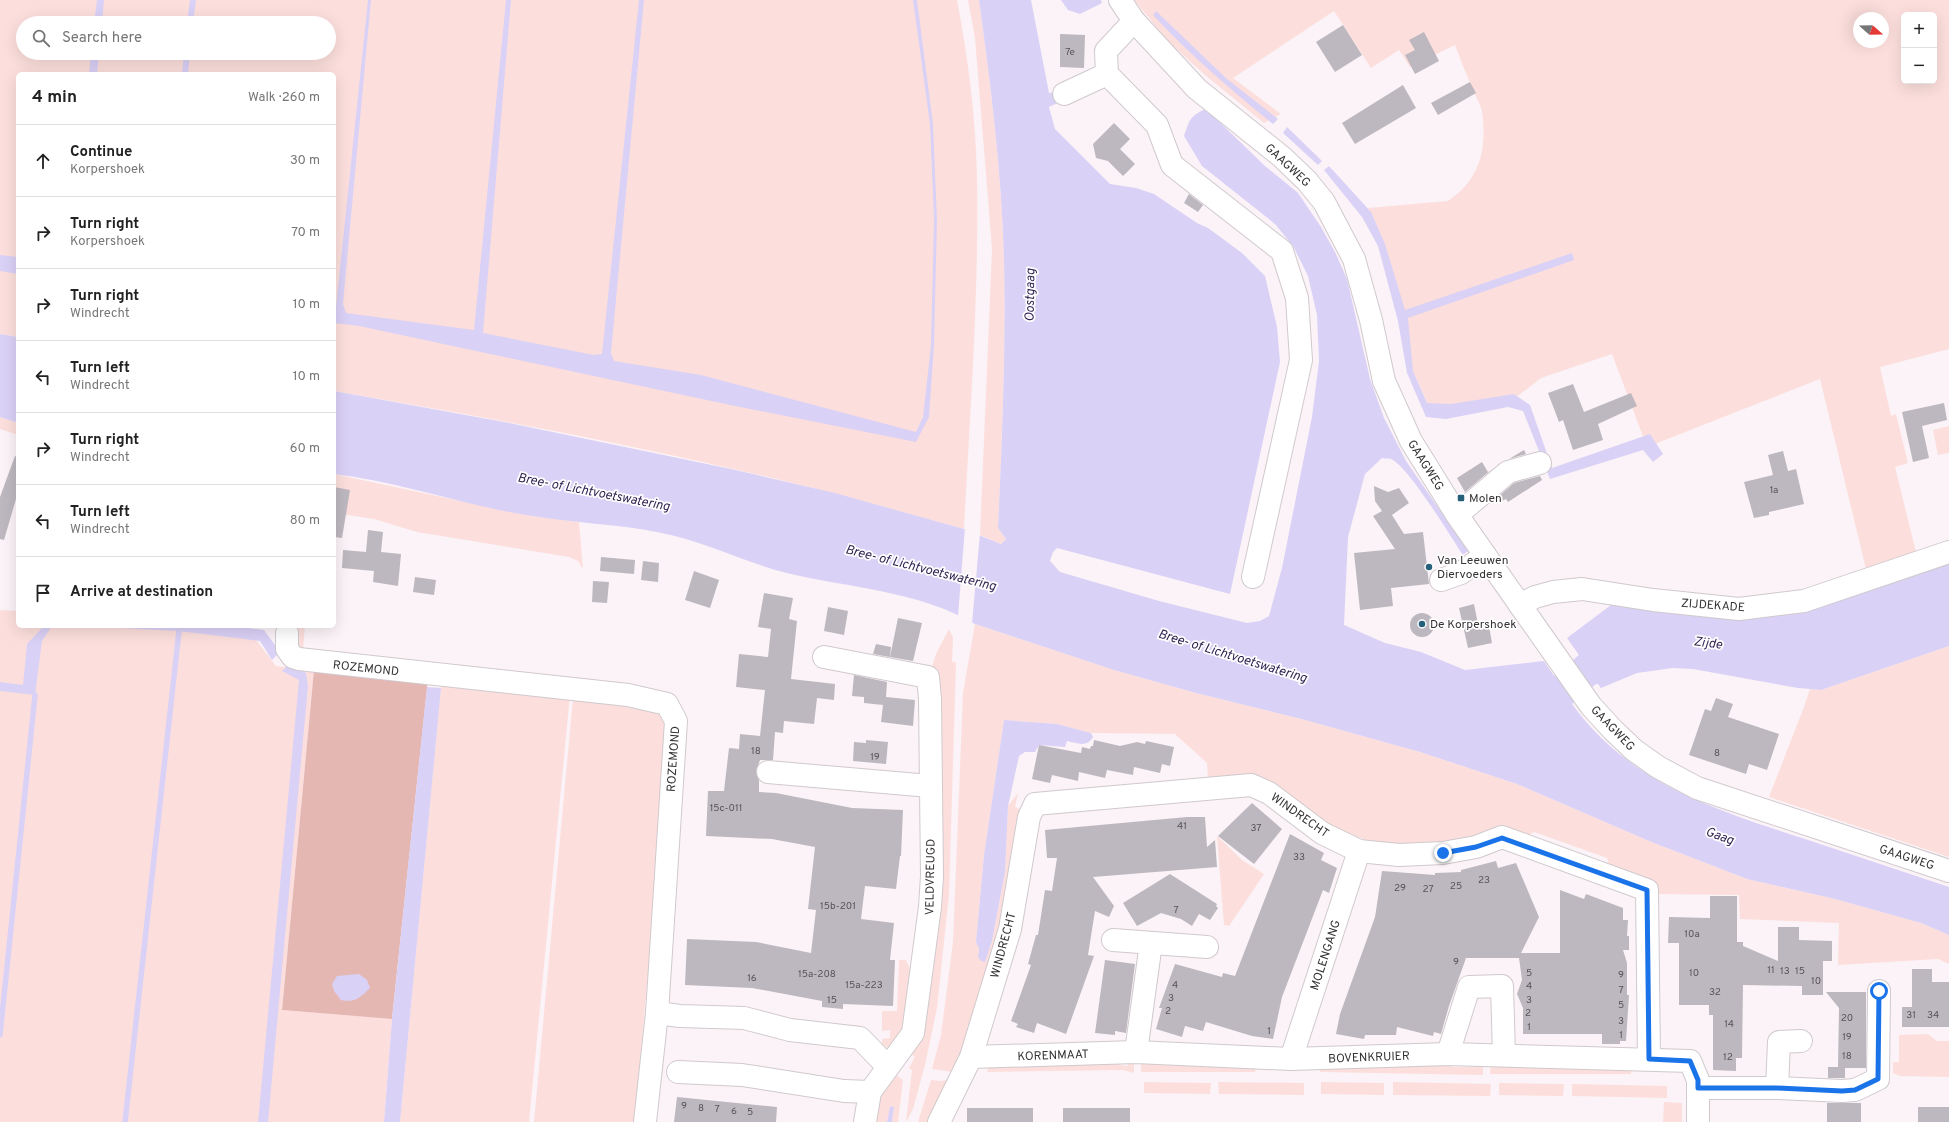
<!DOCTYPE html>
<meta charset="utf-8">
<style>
body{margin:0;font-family:Overpass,sans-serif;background:#f2f2f2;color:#222}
.controls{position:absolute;right:12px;top:12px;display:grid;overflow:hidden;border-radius:6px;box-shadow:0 4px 16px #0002}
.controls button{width:36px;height:36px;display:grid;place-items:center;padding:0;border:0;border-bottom:1px solid #e0e0e0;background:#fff;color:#222;font:20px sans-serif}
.compass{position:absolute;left:1853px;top:12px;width:36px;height:36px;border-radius:50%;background:#fff;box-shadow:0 4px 16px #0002;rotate:110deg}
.stop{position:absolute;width:12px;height:12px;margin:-9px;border:3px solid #1a73e8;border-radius:50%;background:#fff}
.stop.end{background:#1a73e8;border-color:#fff;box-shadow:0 1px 4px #0008}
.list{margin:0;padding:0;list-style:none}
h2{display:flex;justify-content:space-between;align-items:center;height:52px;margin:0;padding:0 16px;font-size:17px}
h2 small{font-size:13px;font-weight:400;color:#767676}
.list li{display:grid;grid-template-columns:26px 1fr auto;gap:12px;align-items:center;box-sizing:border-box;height:72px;padding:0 16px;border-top:1px solid #e0e0e0}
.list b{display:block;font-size:15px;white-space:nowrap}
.list p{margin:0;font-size:13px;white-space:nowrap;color:#767676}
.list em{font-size:13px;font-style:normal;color:#767676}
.icon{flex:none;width:22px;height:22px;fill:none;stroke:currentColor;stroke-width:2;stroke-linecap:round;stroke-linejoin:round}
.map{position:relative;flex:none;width:1949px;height:1122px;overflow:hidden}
.search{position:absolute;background:#fff;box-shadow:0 4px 16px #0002;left:16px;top:16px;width:320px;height:44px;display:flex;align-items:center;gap:10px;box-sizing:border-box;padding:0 14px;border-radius:22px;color:#767676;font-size:15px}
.panel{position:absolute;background:#fff;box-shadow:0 4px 16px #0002;left:16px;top:72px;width:320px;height:556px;border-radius:6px}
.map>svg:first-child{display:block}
.green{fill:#fcdfdc;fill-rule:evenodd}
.forest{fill:#e4b7b3}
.water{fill:#dad1f6}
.pier{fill:#fbf3f7}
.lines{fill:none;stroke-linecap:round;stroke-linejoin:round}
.stream{stroke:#dad1f6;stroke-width:5.5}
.building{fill:#bdb8bf}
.minor-casing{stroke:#d0c9cd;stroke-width:24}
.major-casing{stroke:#d0c9cd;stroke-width:24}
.minor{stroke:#fff;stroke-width:22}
.major{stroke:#fff;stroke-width:22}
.route{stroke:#1a73e8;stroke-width:5}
.poi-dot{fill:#276079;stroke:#fff;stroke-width:1.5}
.labels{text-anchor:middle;stroke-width:3.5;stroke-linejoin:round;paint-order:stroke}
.number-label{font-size:10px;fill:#575457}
.street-label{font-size:12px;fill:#353234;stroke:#fff}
.poi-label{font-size:12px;fill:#353234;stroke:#fff;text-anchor:start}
.water-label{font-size:13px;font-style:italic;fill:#332453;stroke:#fff}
</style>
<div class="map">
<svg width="1949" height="1122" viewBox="0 0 1949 1122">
<rect width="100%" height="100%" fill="#fbf3f7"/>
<g class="green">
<path d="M0,0h957c11,58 19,118 20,178 2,117 -7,234 -13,351 -43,-12 -86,-24 -128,-35 -165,-43 -334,-74 -502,-103v-317h-316v263l-18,-3zM23,23h306v30h-306z"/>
<path d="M968,0h11c12,87 23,174 25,262 2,89 -2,178 -6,266l8,11 -5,5 -21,-9 12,-286 -17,-211z"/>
<path d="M1134,0h815v349l-69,18 11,49 5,-2 12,49 -13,4 21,85 -50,17 -46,-190 -173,68 -35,-93 -71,24 -31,24 -61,7 -22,-6 -14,-32 -22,-103 -23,-60 80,-7c33,-22 39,-53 34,-90 -1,-5 -5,-12 -7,-17 -7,-16 -14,-32 -20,-49l-45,22 -11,-17 -28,18 -37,-57 -101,67 48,36 -17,9 -59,-48 -36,-33zM1904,15h30v66h-30zM1859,18h24v24h-24z"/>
<polygon points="0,417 18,423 18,435 0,429"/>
<polygon points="1949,426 1949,453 1938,455 1933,430"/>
<polygon points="334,474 531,516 579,522 583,569 578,561 569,557 417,532 374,519 334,513"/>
<polygon points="0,610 18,611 18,626 168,626 256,640 276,666 314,670 282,1010 392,1019 384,1122 0,1122"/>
<polygon points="975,624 1114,670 1196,693 1305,720 1420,752 1517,784 1649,841 1747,879 1835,899 1921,923 1949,935 1949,964 1938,959 1838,965 1839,923 1740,919 1739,895 1658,894 1649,880 1609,865 1607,858 1534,832 1526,836 1428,849 1373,842 1355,836 1321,821 1208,780 1207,763 1175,734 1091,733 1057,724 1004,720 984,855 976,942 979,949 978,957 985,962 992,941 1005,872 1008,806 1018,793 1015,807 1024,811 1005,922 965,1040 957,1061 959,1067 952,1072 932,1069 941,1035 953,942 963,693"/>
<polygon points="281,626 305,626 303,649 290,644"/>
<polygon points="949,629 953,638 952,661 956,663 949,895 937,1008 925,1065 913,1109 906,1122 912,1070 909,1068 915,1057 910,1053 921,1032 930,674 936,654"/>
<polygon points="1949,646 1949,857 1769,797 1804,707 1810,689 1821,690"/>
<polygon points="441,685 570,695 529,1122 400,1122"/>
<polygon points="573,698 651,707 662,715 669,729 635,1122 534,1122"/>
<polygon points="1217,836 1242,860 1264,874 1229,926 1224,925"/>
<polygon points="899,960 906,960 912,973 906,1028 893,1047 888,1048 882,1044 882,1039 890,1038 890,1030 882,1031 882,1011 897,1011"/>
<polygon points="1928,1034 1937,1041 1949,1041 1949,1077 1900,1076 1893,1073 1893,1062 1899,1062 1899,1035"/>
<polygon points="1120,1058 1120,1065 1127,1066 1128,1064 1134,1063 1134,1073 1123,1070 987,1072 989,1064"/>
<polygon points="1491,1060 1631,1067 1631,1074 1490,1074"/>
<polygon points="1451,1061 1451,1067 1483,1067 1483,1075 1320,1072 1320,1066"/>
<polygon points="1141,1063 1153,1063 1256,1068 1255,1072 1141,1072"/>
<path d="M895,1074l8,6 -5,42h-6l2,-15 -4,-1 -3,16h-12c1,-19 9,-32 20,-48z"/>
<polygon points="953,1079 943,1089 928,1122 918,1122 931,1080 941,1081"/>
<polygon points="1144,1082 1211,1083 1210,1094 1144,1093"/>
<polygon points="1218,1082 1304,1083 1304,1095 1219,1094"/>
<polygon points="1321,1082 1384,1083 1384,1095 1321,1094"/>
<polygon points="1393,1082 1491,1084 1490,1096 1393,1095"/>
<polygon points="1499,1083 1564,1084 1563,1096 1499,1095"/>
<polygon points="1572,1084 1667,1086 1667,1098 1572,1096"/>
<polygon points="1664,1102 1682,1103 1682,1122 1663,1122"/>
</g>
<polygon class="forest" points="314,670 428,679 392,1019 282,1010"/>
<g class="water">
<polygon points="97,0 104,0 102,23 94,23"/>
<polygon points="190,0 196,0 193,23 187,23"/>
<polygon points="368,0 371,0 343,304 346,313 474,330 506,0 511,0 483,333 594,355 602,354 639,0 644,0 611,353 614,361 701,375 916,432 923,417 931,345 934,220 930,124 913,0 917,0 933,124 937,220 934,345 929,417 916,442 735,406 359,326 334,323 334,308 336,307"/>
<path d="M979,0h52l18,93 18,-4 3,8 -21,10 6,22 55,55 26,4 18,6 43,29 11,5 34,25 23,23 12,51 3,35 -50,232 -173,-46 -4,4 -3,9 10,11 99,29 88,22 13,-2 9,-5 13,-48 30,-151 7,-56 -2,-46 -9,-39 -15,-30 -18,-22 -73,-58 -18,-30c6,-16 5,-20 22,-27l59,57 33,27 23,34 14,25 12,27 23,100 14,39 22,43 62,90 -5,4c-12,-18 -55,-89 -72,-96 -2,-1 -7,0 -9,-1l-17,16 -17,63 -4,88 41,18 36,9 44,18 79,-9 10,15 25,-21 -12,-17 48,-36 120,13 214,-53v84l-128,44 -23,-2 -105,-19 -20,-1 -36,5 -36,15 -3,-4h-2l-24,20c58,80 144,106 233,135 48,16 96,32 144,48v48l-28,-12 -86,-24 -88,-20 -98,-38 -132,-57 -97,-32 -115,-32 -109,-27 -82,-23 -139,-46c-56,-33 -125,-36 -188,-51 -44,-11 -85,-33 -130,-41 -41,-8 -83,-9 -125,-16 -66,-10 -131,-34 -198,-42v-83l170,31 227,47 104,24 129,36 37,15 5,-5 -8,-11c4,-88 8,-177 6,-266 -2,-88 -13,-175 -25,-262z"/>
<polygon points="1061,0 1101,0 1102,3 1080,14 1068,10"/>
<path d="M1156,11l71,68 51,40 -5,5c-42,-34 -83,-69 -120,-109z"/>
<polygon points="91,53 99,53 97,74 89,74"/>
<polygon points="184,53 190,53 188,74 182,74"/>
<polygon points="1287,127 1322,161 1318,165 1283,133"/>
<polygon points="1329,166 1371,212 1385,244 1405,310 1572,253 1574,260 1408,318 1413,371 1427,403 1451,404 1514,394 1530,405 1552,468 1650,434 1663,454 1653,462 1643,450 1550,479 1523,411 1508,407 1446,419 1426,417 1407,373 1398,321 1378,246 1362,217 1324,170"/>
<polygon points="0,255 18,257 18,274 0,271"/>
<polygon points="0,334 18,337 18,423 0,417"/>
<polygon points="44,626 52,626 42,641 35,695 0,691 0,682 23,685 27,644"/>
<polygon points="80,626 232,626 264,630 280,652 272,660 260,641 179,631"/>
<polygon points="289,664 306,673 308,686 268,1122 258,1122 299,680 282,671"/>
<polygon points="427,687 441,688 400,1122 384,1122 392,1019"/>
<path d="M1004,720l53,4 34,9 2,4c-6,11 -16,6 -26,4l-2,6 -26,-2 -4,7h-10l-6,4 -11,50 -3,66 -13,69 -7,21 -4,-1 -3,-4 1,-8 -3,-7 8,-87z"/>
<path d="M359,974l8,6 3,8c-10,10 -16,15 -29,12l-7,-9 -2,-7 5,-8z"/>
<polygon points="890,1106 894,1107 892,1122 887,1122"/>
</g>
<polygon class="pier" points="965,527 980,533 972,624 958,616"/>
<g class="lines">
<g class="stream">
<polyline points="0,1035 35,695"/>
<polyline points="125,1122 179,631"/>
</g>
</g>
<g class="building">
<polygon points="1343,25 1362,55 1335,72 1316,42"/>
<polygon points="1424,32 1439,61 1415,74 1405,55 1415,50 1409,40"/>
<polygon points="1060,34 1085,35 1084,68 1060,67"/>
<polygon points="1470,82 1476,93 1438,115 1431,103"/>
<polygon points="1403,85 1416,108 1355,144 1342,123"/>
<polygon points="1114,123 1130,139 1120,149 1135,164 1123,176 1108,161 1096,158 1093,144"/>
<polygon points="1189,194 1203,205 1198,212 1184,203"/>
<polygon points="1573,384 1584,412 1631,393 1637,406 1598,424 1603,440 1573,450 1563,420 1559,422 1548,393"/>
<polygon points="1944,403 1947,420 1922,426 1929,458 1913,462 1902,412"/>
<polygon points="1524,450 1526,454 1509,459"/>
<polygon points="1783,451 1788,471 1796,469 1804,504 1769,512 1769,515 1754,518 1744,482 1773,475 1768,455"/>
<polygon points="15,456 18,457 18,492 4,540 0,539 0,497"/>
<polygon points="1482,462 1488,472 1492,469 1465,492 1457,478"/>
<polygon points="1540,476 1542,480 1508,502 1506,499 1502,501 1499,496 1514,483"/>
<polygon points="1374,486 1388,492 1399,488 1409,503 1392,515 1404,534 1423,532 1429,584 1391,588 1393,606 1360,610 1354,553 1395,549 1373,516 1382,511 1375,501"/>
<polygon points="334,487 350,490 342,538 334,537"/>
<polygon points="368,530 383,532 381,552 401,554 398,586 373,582 374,571 342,568 343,550 366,552"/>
<polygon points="601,557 635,560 634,574 600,571"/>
<polygon points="643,561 659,563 658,582 641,580"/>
<polygon points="694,571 719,580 710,608 685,600"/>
<polygon points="415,577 436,580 434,595 413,592"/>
<polygon points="593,581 609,582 607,603 592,602"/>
<polygon points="764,593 793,598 789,619 797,621 791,679 835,684 834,700 817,698 814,724 784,721 783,733 775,732 773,760 760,760 756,771 759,780 759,792 776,793 852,808 903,810 901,856 900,856 896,889 865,886 861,919 894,923 890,960 895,960 893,1006 843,1004 843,1009 822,1007 822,1001 752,988 685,985 687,939 756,942 811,953 816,910 808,909 815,847 772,839 706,836 708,791 724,791 729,748 739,749 740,734 760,736 765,690 736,687 739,654 768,657 771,629 758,627"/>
<polygon points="1474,604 1478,624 1488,621 1492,643 1468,648 1459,608"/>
<polygon points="828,607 848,611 844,635 824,631"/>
<circle cx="1422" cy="625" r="12"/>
<polygon points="898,618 922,623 913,661 890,657"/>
<polygon points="876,644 891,647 890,657 873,654"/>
<polygon points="854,675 887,682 886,697 915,700 913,726 881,722 883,705 864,703 864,697 852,696"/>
<polygon points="1716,698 1733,704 1728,717 1779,734 1767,770 1749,764 1746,774 1689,755 1705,709 1711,711"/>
<polygon points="866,740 888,742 886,764 853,761 854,742 866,743"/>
<polygon points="1094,740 1120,746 1137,742 1145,744 1146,741 1174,747 1170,766 1162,764 1160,773 1134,767 1133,775 1107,770 1105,778 1079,772 1078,781 1052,775 1050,783 1032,779 1039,745 1081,753 1082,747 1090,749 1091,746 1093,746"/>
<polygon points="1252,803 1282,829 1254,864 1218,836"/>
<polygon points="1187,817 1205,817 1207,847 1215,840 1217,867 1093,877 1114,906 1109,917 1095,911 1088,955 1094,956 1066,1034 1037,1023 1034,1033 1016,1027 1018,1024 1011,1021 1031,965 1028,964 1036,935 1038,935 1045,890 1052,891 1057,858 1047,858 1045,830"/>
<polygon points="1290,834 1324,853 1321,860 1337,868 1329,893 1323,890 1282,997 1273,1039 1252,1036 1206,1022 1203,1031 1185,1026 1182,1037 1156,1029 1162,1008 1159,1008 1175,964 1222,977 1223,973 1235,976"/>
<polygon points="1496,861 1498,868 1516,863 1539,917 1521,953 1560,953 1560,890 1584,899 1586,894 1623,908 1623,920 1628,920 1627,936 1629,936 1629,950 1623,950 1627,963 1627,995 1629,995 1626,1041 1620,1041 1620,1044 1602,1044 1602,1034 1523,1034 1523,1008 1517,994 1522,980 1519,958 1466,958 1449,1006 1441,1034 1434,1032 1433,1036 1397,1027 1396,1035 1365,1035 1364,1039 1336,1034 1340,1014 1375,917 1382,871 1435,875 1435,873 1461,872 1461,870"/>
<polygon points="1170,874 1217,904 1216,906 1218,908 1210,920 1199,914 1192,926 1181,919 1161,913 1137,926 1123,903"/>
<polygon points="1710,896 1737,896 1737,942 1743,942 1743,946 1778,961 1778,927 1799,927 1799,940 1832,941 1832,961 1823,961 1823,995 1802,995 1802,986 1743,985 1742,1058 1736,1058 1736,1071 1713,1070 1713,1015 1709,1015 1709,1005 1679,1005 1679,943 1668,943 1669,917 1710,918"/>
<polygon points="1105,960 1135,964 1126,1033 1115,1031 1115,1035 1095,1033"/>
<polygon points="1912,969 1932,969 1932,982 1949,982 1949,1027 1902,1027 1902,1007 1912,1007"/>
<polygon points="1826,992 1866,992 1866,1068 1845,1068 1845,1078 1828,1078 1828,1067 1838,1067 1839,1008"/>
<polygon points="677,1097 777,1107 776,1122 674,1122"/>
<rect x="1827" y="1103" width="34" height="19"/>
<rect x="1918" y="1107" width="31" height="15"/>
<rect x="967" y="1108" width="66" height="14"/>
<rect x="1063" y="1108" width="67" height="14"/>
</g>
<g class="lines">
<defs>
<g id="minor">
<polyline points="1134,21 1106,51 1107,74 1157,125 1172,165 1282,251 1297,298 1301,360 1253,577"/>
<polyline points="1064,94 1107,74"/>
<polyline points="1457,515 1508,472 1540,463"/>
<polyline points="1441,580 1461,573 1485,555"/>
<polyline points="1520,605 1535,597 1553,592 1582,589 1653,600 1739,609 1804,601 1949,552"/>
<polyline points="287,633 287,649 293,657 299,659 628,695 667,704 676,721 657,1013 645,1122"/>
<polyline points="824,657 928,677 930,699 932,876 930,907 913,1033 870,1092 865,1122"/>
<polyline points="768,772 930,786"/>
<polyline points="1113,940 1207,947"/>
<polyline points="657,1013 680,1016 744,1018 790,1030 860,1038 888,1067"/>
<polyline points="1136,1052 1151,943"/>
<polyline points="1448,1054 1469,987 1502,986 1504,1055"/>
<polyline points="971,1057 1136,1052 1291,1059 1448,1054 1690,1061 1698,1080 1698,1122"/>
<polyline points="1291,1059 1359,851"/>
<polyline points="678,1072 742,1075 844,1091 870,1092"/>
<polyline points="1698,1088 1777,1088 1842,1091 1855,1090 1878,1079 1879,991"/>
<polyline points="1777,1088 1779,1042 1801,1041"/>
<polyline points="939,1122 971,1057 1010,929 1029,817 1035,804 1251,785 1269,793 1322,833 1359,851 1399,855 1443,853 1476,847 1502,837 1647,890 1649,1059"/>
</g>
<polyline id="major" points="1120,0 1134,21 1197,89 1282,157 1307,181 1324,202 1354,259 1371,320 1384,381 1411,441 1457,515 1520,605 1591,706 1613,730 1634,750 1658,767 1697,788 1949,871"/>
</defs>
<use href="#minor" class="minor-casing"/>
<use href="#major" class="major-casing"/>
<use href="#minor" class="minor"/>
<use href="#major" class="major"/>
</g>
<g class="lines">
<polyline class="route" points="1443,853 1476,847 1502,838 1647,890 1649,1059 1690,1061 1698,1080 1698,1088 1777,1088 1842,1091 1855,1090 1878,1079 1879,991"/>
</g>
<g class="poi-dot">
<rect x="1457" y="494" width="8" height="8" rx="2"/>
<circle cx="1429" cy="567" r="4"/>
<circle cx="1422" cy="624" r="4"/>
</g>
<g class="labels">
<g class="number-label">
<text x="1070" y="55">7e</text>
<text x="1774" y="493">1a</text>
<text x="756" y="754">18</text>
<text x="1717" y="756">8</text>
<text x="875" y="760">19</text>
<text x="726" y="811">15c-011</text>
<text x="1182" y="829">41</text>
<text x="1256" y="831">37</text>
<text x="1299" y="860">33</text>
<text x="1484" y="883">23</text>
<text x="1456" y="889">25</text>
<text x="1400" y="891">29</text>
<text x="1428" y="892">27</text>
<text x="838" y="909">15b-201</text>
<text x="1176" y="913">7</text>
<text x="1692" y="937">10a</text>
<text x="1456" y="965">9</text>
<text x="1771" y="973">11</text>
<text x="1785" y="974">13</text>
<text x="1800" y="974">15</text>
<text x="1529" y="976">5</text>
<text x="1694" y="976">10</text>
<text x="817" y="977">15a-208</text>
<text x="1621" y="978">9</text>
<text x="752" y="981">16</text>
<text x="1816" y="984">10</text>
<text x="864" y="988">15a-223</text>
<text x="1175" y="988">4</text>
<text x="1529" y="989">4</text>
<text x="1621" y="993">7</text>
<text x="1715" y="995">32</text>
<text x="1171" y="1001">3</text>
<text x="832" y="1003">15</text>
<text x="1529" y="1003">3</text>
<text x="1621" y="1008">5</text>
<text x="1168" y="1014">2</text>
<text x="1528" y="1016">2</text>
<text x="1911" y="1018">31</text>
<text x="1933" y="1018">34</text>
<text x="1847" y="1021">20</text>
<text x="1621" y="1024">3</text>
<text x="1729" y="1027">14</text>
<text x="1529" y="1030">1</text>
<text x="1269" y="1034">1</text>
<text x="1621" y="1038">1</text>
<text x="1847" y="1040">19</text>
<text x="1847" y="1059">18</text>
<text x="1728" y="1060">12</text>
<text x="684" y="1109">9</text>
<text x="701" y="1111">8</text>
<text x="717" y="1112">7</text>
<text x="734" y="1114">6</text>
<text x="750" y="1115">5</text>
</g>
<g class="street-label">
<text transform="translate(1288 165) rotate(43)" y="4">GAAGWEG</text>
<text transform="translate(1426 465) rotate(58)" y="4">GAAGWEG</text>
<text transform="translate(1713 605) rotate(4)" y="4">ZIJDEKADE</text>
<text transform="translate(366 668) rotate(6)" y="4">ROZEMOND</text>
<text transform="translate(1613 728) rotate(46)" y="4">GAAGWEG</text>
<text transform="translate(673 759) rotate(-86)" y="4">ROZEMOND</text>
<text transform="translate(1300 815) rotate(35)" y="4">WINDRECHT</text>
<text transform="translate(1907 857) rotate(18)" y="4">GAAGWEG</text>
<text transform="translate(930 877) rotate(-89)" y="4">VELDVREUGD</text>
<text transform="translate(1003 945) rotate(-75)" y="4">WINDRECHT</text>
<text transform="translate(1325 955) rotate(-72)" y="4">MOLENGANG</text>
<text transform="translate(1053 1055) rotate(-2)" y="4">KORENMAAT</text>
<text transform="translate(1369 1057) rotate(-2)" y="4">BOVENKRUIER</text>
</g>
<g class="poi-label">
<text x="1469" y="502">Molen</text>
<text x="1437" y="564">Van Leeuwen<tspan x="1437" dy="14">Diervoeders</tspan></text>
<text x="1430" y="628">De Korpershoek</text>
</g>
<g class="water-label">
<text transform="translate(1029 295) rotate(-89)" y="5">Oostgaag</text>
<text transform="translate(594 491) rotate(11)" y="5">Bree- of Lichtvoetswatering</text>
<text transform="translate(921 567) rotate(14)" y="5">Bree- of Lichtvoetswatering</text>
<text transform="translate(1708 642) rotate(7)" y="5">Zijde</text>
<text transform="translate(1233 655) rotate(17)" y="5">Bree- of Lichtvoetswatering</text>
<text transform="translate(1720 835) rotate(20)" y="5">Gaag</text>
</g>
</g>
</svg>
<div class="controls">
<button>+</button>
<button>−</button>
</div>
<svg class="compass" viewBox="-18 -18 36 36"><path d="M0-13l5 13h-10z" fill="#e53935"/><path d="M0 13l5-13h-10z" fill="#767676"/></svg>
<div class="stop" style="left:1879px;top:991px"></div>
<div class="stop end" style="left:1443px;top:853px"></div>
<div class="search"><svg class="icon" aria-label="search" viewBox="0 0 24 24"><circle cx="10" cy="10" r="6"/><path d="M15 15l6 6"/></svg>Search here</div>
<section class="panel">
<h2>4 min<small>Walk · 260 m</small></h2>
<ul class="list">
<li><svg class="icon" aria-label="ahead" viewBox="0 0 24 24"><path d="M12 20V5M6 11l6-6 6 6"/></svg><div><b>Continue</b><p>Korpershoek</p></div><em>30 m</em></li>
<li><svg class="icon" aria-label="right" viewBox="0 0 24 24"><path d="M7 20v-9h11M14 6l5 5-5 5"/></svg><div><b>Turn right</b><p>Korpershoek</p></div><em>70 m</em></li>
<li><svg class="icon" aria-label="right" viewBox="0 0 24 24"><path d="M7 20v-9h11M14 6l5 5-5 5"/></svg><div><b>Turn right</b><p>Windrecht</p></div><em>10 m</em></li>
<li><svg class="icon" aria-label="left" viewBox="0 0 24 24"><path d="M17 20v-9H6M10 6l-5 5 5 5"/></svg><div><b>Turn left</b><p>Windrecht</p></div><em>10 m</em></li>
<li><svg class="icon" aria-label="right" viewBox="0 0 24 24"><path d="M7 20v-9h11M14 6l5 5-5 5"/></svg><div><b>Turn right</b><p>Windrecht</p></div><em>60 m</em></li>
<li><svg class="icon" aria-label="left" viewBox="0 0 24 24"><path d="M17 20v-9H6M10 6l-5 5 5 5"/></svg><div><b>Turn left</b><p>Windrecht</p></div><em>80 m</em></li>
<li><svg class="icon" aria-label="arrive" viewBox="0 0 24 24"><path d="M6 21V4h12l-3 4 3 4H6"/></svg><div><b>Arrive at destination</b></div></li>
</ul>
</section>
</div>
